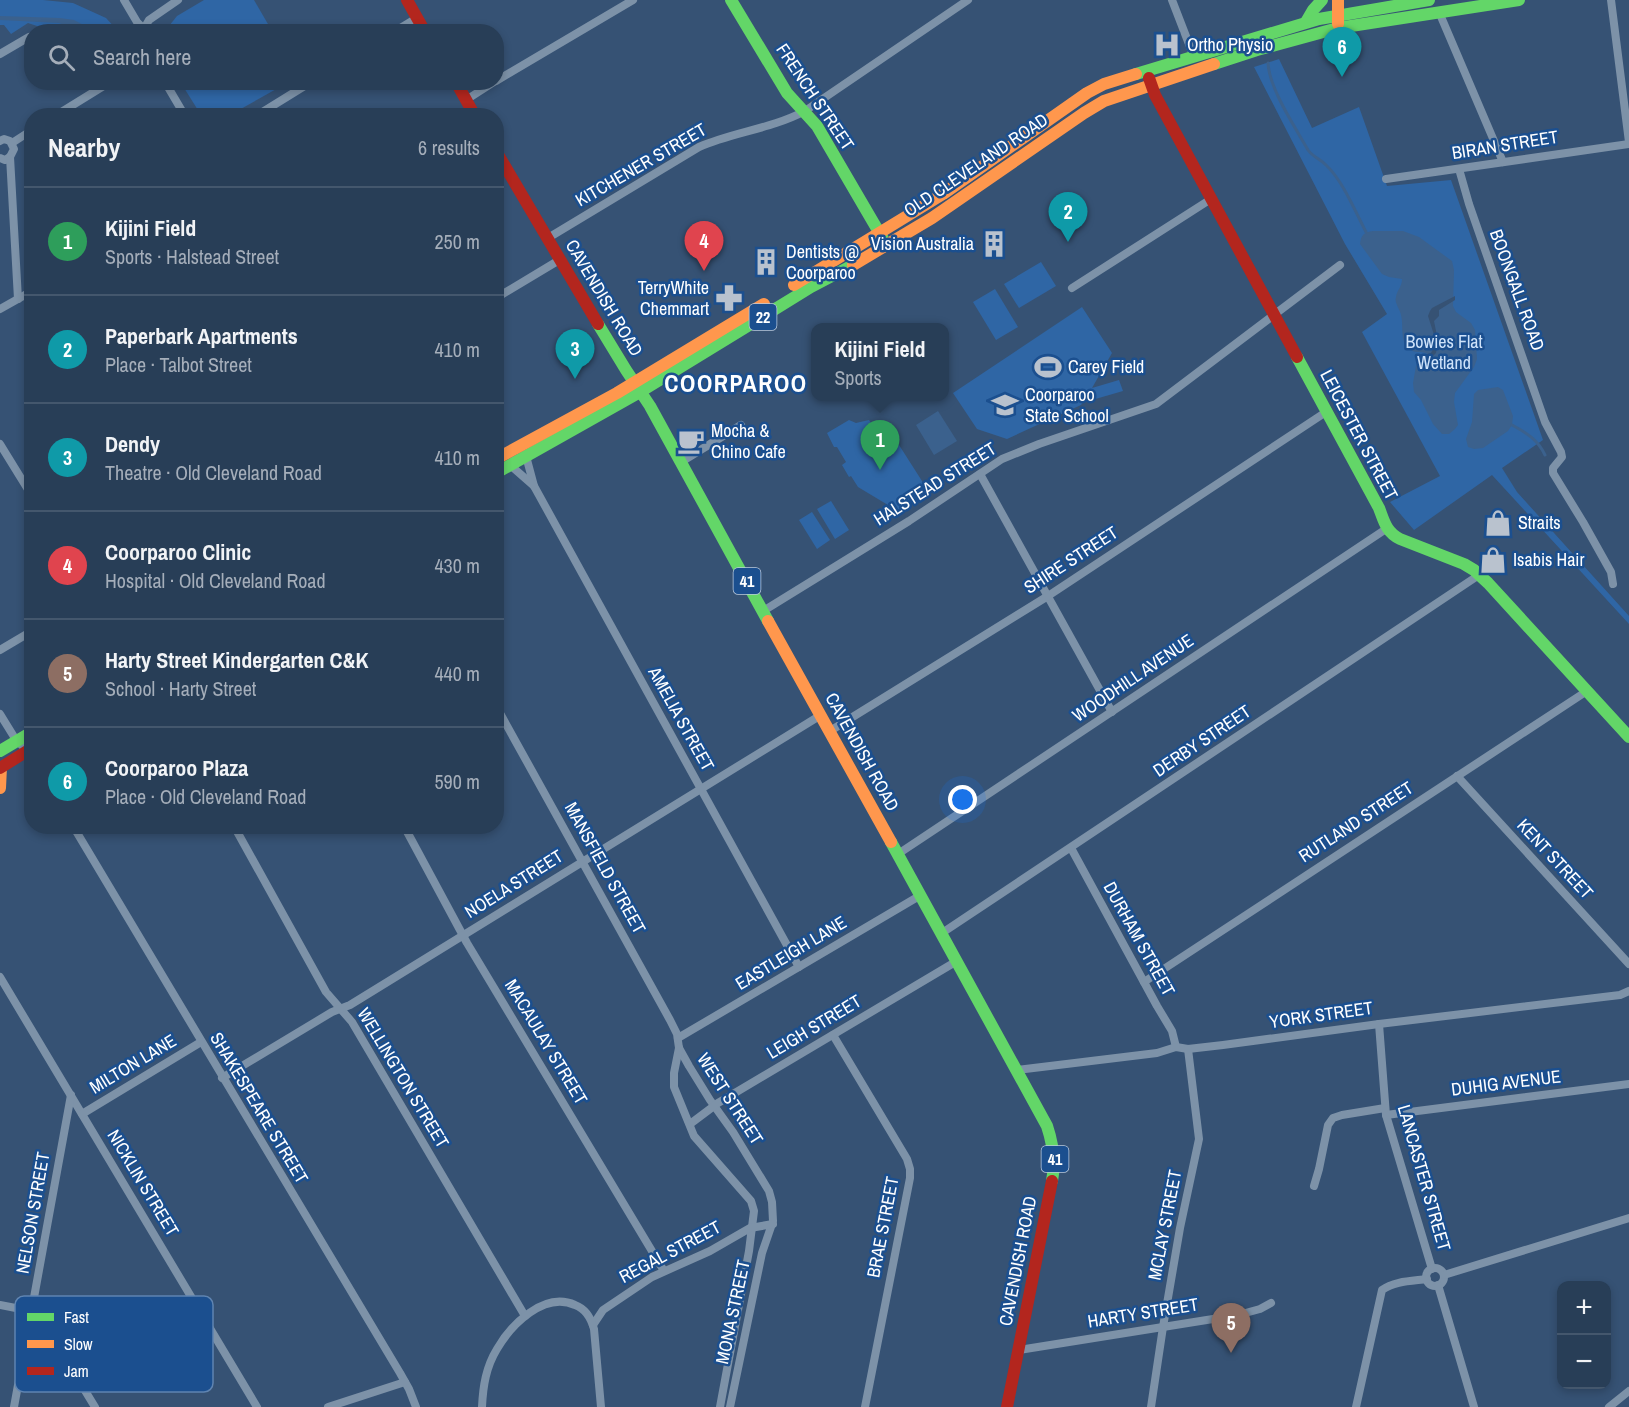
<!DOCTYPE html>
<meta charset="utf-8">
<style>
body{margin:0;font-family:"Archivo Narrow",sans-serif;background:#30455d;color:#f1f3f6}
.controls{position:absolute;right:18px;bottom:18px;display:grid;overflow:hidden;border-radius:12px;box-shadow:0 3px 9px #0003}
.controls button{width:54px;height:54px;display:grid;place-items:center;padding:0;border:0;border-bottom:2px solid #44576d;background:#283e57;color:#f1f3f6;font:30px sans-serif}
.you{position:absolute;left:963px;top:800px;width:21px;height:21px;margin:-15px;border:4px solid #fff;border-radius:50%;background:#1a73e8;box-shadow:0 0 0 9px #1a73e833}
.badge{display:grid;place-items:center;width:39px;height:39px;border-radius:50%;background:#ea580c;color:#fff;font-size:20px;font-weight:700}
.pin{position:absolute;translate:-50% -50px;filter:drop-shadow(0 2px 3px #0008)}
.pin::after{content:'';position:absolute;top:32px;width:21px;height:18px;background:inherit;clip-path:polygon(0 0,100% 0,50% 100%)}
.popup{position:absolute;left:811px;top:323px;width:138px;height:78px;box-sizing:border-box;display:grid;place-content:center;border-radius:12px;background:#283e57;filter:drop-shadow(0 2px 4px #0005);font-size:20px;white-space:nowrap;color:#a5aeba}
.popup b{font-size:22px;color:#f1f3f6}
.popup::after{content:'';position:absolute;left:50%;top:100%;margin-left:-12px;border:12px solid transparent;border-top-color:#283e57}
.list{margin:0;padding:0;list-style:none}
h2{display:flex;justify-content:space-between;align-items:center;height:78px;margin:0;padding:0 24px;font-size:26px}
h2 small{font-size:20px;font-weight:400;color:#a5aeba}
.list li{display:grid;grid-template-columns:39px 1fr auto;gap:18px;align-items:center;box-sizing:border-box;height:108px;padding:0 24px;border-top:2px solid #44576d}
.list b{display:block;font-size:22px;white-space:nowrap}
.list p{margin:0;font-size:20px;white-space:nowrap;color:#a5aeba}
.list em{font-size:20px;font-style:normal;color:#a5aeba}
.icon{flex:none;width:33px;height:33px;fill:none;stroke:currentColor;stroke-width:2;stroke-linecap:round;stroke-linejoin:round}
.map{position:relative;flex:none;width:1629px;height:1407px;overflow:hidden}
.search{position:absolute;background:#283e57;box-shadow:0 3px 9px #0003;left:24px;top:24px;width:480px;height:66px;display:flex;align-items:center;gap:15px;box-sizing:border-box;padding:0 21px;border-radius:24px;color:#a5aeba;font-size:22px}
.panel{position:absolute;background:#283e57;box-shadow:0 3px 9px #0003;left:24px;top:108px;width:480px;height:726px;border-radius:24px}
.map>svg:first-child{display:block}
.green{fill:#2f66a5}
.water{fill:#3b618d}
.pier{fill:#365274}
.lines{fill:none;stroke-linecap:round;stroke-linejoin:round}
.stream{stroke:#3b618d;stroke-width:3}
.street{stroke:#7d92a8;stroke-width:8}
.fast{stroke:#63d668;stroke-width:12}
.slow{stroke:#ff974d;stroke-width:12}
.jam{stroke:#b3261e;stroke-width:12}
.labels{text-anchor:middle;stroke-width:5;stroke-linejoin:round;paint-order:stroke}
.shield{fill:#1b4f8f;stroke:#bbcadd;stroke-width:1.5}
.shield-label{font-size:16px;font-weight:bold;fill:#fff}
.poi-label{font-size:18px;fill:#fff;stroke:#1b4f8f;text-anchor:start}
.street-label{font-size:18px;fill:#fff;stroke:#1b4f8f}
.park-label{font-size:18px;fill:#cfe3fa;stroke:#1b4f8f}
.district-label{font-size:24px;font-weight:bold;letter-spacing:1.5px;fill:#fff;stroke:#1b4f8f}
.key{fill:#1b4f8f;stroke:#5f84b1;stroke-width:1.5}
.key-label{font-size:16px;fill:#fff}
</style>
<div class="map">
<svg width="1629" height="1407" viewBox="0 0 1629 1407">
<rect width="100%" height="100%" fill="#365274"/>
<g class="green">
<polygon points="0,0 43,0 73,3 106,18 118,31 44,31 37,26 28,23 11,34 4,25 0,25"/>
<polygon points="204,0 254,0 272,31 165,31 177,16"/>
<polygon points="1279,59 1312,128 1359,107 1387,186 1451,180 1543,440 1502,468 1517,492 1629,616 1629,624 1492,475 1414,530 1390,502 1440,476 1362,332 1387,314 1345,244 1254,67"/>
<polygon points="181,83 287,83 230,115 201,115"/>
<polygon points="1041,262 1056,286 1019,308 1004,284"/>
<polygon points="995,289 1018,327 996,340 973,302"/>
<polygon points="1082,307 1112,353 1092,388 1119,380 1123,391 1092,400 1089,393 1081,405 1007,439 977,429 953,393"/>
<polygon points="849,420 856,423 869,420 879,435 892,434 929,492 898,511 858,487 851,476 849,477 842,465 846,462 837,447 834,447 827,433"/>
<polygon points="831,501 849,530 835,539 817,509"/>
<polygon points="812,512 830,540 817,549 799,520"/>
</g>
<g class="water">
<polygon points="0,16 60,18 74,20 95,31 78,31 59,23 0,20"/>
<path d="M1373,231h30l16,6 33,24 2,9 -1,36 3,6 15,11 4,7 2,29 -3,8 -19,26 -1,9 4,23 -3,4 -6,5h-7l-9,-10 -12,-24 -7,-8 -1,-9 3,-17 13,-11c-6,-5 -12,-1 -18,-5 -12,-7 -7,-24 -10,-35 -1,-6 -7,-12 -5,-18 1,-7 6,-10 6,-18l-13,-2 -7,-3 -22,-30c1,-9 4,-12 13,-13z"/>
<polygon points="1498,387 1503,390 1513,416 1512,425 1508,431 1483,448 1474,449 1468,447 1466,439 1472,422 1474,394 1478,390"/>
<polygon points="938,411 957,441 934,455 916,425"/>
</g>
<polygon class="pier" points="1455,296 1455,300 1439,310 1439,316 1434,321 1438,341 1436,353 1432,357 1418,361 1424,355 1431,353 1435,345 1435,338 1428,316 1430,311 1432,308"/>
<g class="lines">
<g class="stream">
<path d="M1268,63c1,25 27,64 40,87 5,7 12,9 18,15 17,16 29,46 40,67"/>
<path d="M1512,425c15,8 26,15 33,30"/>
</g>
<g class="street">
<polyline points="124,0 137,22 143,28"/>
<polyline points="1172,0 1194,57"/>
<polyline points="1611,0 1629,142"/>
<polyline points="1439,12 1503,162"/>
<polyline points="142,32 149,20 178,0"/>
<polyline points="394,32 417,18"/>
<polyline points="0,54 29,37"/>
<polyline points="496,81 633,0"/>
<polyline points="165,82 185,116"/>
<polyline points="466,100 494,82"/>
<polyline points="55,116 110,82"/>
<polyline points="256,116 311,82"/>
<polyline points="0,141 4,139 10,141 14,149 10,157 5,160 0,158"/>
<polyline points="12,143 32,130"/>
<polyline points="10,157 18,299"/>
<polyline points="1459,169 1469,204 1545,422 1561,452 1562,457 1553,468 1553,473 1583,522 1611,572 1613,584"/>
<polyline points="1386,179 1629,144"/>
<path d="M548,238l151,-91c34,-15 72,-18 106,-36l163,-111"/>
<polyline points="1072,288 1211,199"/>
<polyline points="496,298 561,259"/>
<polyline points="0,309 32,291"/>
<polyline points="0,444 32,496"/>
<polyline points="526,456 534,486"/>
<polyline points="681,462 741,425"/>
<polyline points="510,465 534,486 799,967"/>
<polyline points="980,474 1112,712"/>
<polyline points="763,611 909,521 1002,459 1039,444 1156,404 1340,265"/>
<polyline points="0,650 32,631"/>
<polyline points="496,706 670,1020 677,1034 679,1048 689,1066 710,1100 733,1132 769,1191 772,1202 773,1221 762,1253 730,1407"/>
<polyline points="0,714 16,740 27,750 32,758"/>
<polyline points="830,731 1048,596 1326,412"/>
<polyline points="1457,776 1629,964"/>
<polyline points="73,826 400,1373 409,1389 416,1407"/>
<polyline points="234,826 326,992 352,1022 525,1316"/>
<polyline points="404,826 467,943 664,1271"/>
<polyline points="1071,848 1157,1006 1172,1031 1176,1047"/>
<polyline points="898,854 1386,529"/>
<polyline points="942,933 1479,575"/>
<polyline points="0,977 257,1407"/>
<polyline points="1144,982 1587,691"/>
<polyline points="1379,1024 1386,1115 1432,1269"/>
<polyline points="833,1035 907,1159 910,1169 910,1178 865,1407"/>
<polyline points="678,1038 921,895"/>
<polyline points="679,1048 674,1073 674,1087 694,1136 751,1201 754,1211 749,1251 720,1407"/>
<polyline points="1017,1070 1157,1053 1176,1047 1188,1049 1223,1045 1379,1024 1620,995 1629,991"/>
<polyline points="222,1078 332,1012 350,1005 821,715"/>
<polyline points="82,1114 201,1042"/>
<polyline points="1386,1115 1629,1084"/>
<polyline points="690,1124 718,1103 957,961"/>
<polyline points="1314,1186 1319,1169 1328,1125 1333,1118 1342,1115 1385,1108"/>
<circle cx="1435" cy="1277" r="9"/>
<polyline points="1444,1275 1629,1218"/>
<polyline points="1438,1285 1474,1407"/>
<polyline points="0,1305 31,1311 39,1315 95,1407"/>
<polyline points="593,1325 603,1310 652,1277 710,1251 750,1228 773,1224"/>
<polyline points="1019,1350 1238,1315 1260,1309 1271,1303"/>
<polyline points="14,1407 71,1095"/>
<polyline points="328,1407 405,1382"/>
<path d="M482,1407c1,-21 4,-40 15,-58 14,-24 47,-58 78,-44 11,4 16,13 19,24l7,78"/>
<polyline points="1151,1407 1163,1327 1180,1228 1199,1139 1188,1049"/>
<path d="M1356,1407l26,-117c12,-9 30,-9 45,-11"/>
<polyline points="1609,1407 1629,1391"/>
</g>
<g class="fast">
<polyline points="731,0 787,93 817,126 883,239"/>
<polyline points="1306,22 1313,10 1322,0"/>
<polyline points="1214,64 1257,50 1338,28 1519,0"/>
<polyline points="1136,74 1319,19 1429,0"/>
<polyline points="598,324 626,370 650,406 768,621"/>
<path d="M1297,357l82,151c5,13 7,24 21,31l64,25 10,6 14,13 141,154"/>
<polyline points="496,473 640,392 811,287 853,265"/>
<polyline points="0,751 32,732"/>
<path d="M891,842l156,284c6,18 9,35 5,55"/>
</g>
<g class="slow">
<polyline points="1338,0 1338,24"/>
<polyline points="853,265 932,218 1084,113 1104,101 1214,64"/>
<polyline points="794,285 943,194 1087,93 1104,84 1136,74"/>
<polyline points="496,459 617,393 764,304"/>
<polyline points="768,621 891,842"/>
<polyline points="0,788 1,767"/>
</g>
<g class="jam">
<polyline points="407,0 425,32"/>
<polyline points="1149,78 1155,95 1297,357"/>
<polyline points="456,82 475,116"/>
<polyline points="496,151 598,324"/>
<polyline points="0,768 32,748"/>
<polyline points="1007,1407 1052,1181"/>
</g>
</g>
<defs>
<symbol id="hospital-bare" viewBox="-9 -9 18 18"><path d="M-5-5h3v3.5h4V-5h3V5h-3V1.5h-4V5h-3Z" fill="#b9c2ce" stroke="#1b4f8f" stroke-width="2.5" paint-order="stroke"/></symbol>
<symbol id="building-bare" viewBox="-9 -9 18 18"><path d="M-4-6H4V6H1V3H-1V6H-4ZM-2.5-4.3h1.7v1.8h-1.7ZM.8-4.3h1.7v1.8H.8ZM-2.5-1h1.7V.8h-1.7ZM.8-1h1.7V.8H.8Z" fill="#b9c2ce" stroke="#1b4f8f" stroke-width="2.5" paint-order="stroke"/></symbol>
<symbol id="pharmacy-bare" viewBox="-9 -9 18 18"><path d="M-2-6h4v4h4v4h-4v4h-4v-4h-4v-4h4Z" fill="#b9c2ce" stroke="#1b4f8f" stroke-width="2.5" paint-order="stroke"/></symbol>
<symbol id="stadium-bare" viewBox="-9 -9 18 18"><path d="M0-5a6.5 5 0 1 0 0 10a6.5 5 0 1 0 0-10ZM-3.5-1.8h7v3.6h-7Z" fill="#b9c2ce" stroke="#1b4f8f" stroke-width="2.5" paint-order="stroke"/></symbol>
<symbol id="school-bare" viewBox="-9 -9 18 18"><path d="M0-5L7-2L0 1L-7-2ZM-4 1L0 2.5L4 1V4Q0 6-4 4Z" fill="#b9c2ce" stroke="#1b4f8f" stroke-width="2.5" paint-order="stroke"/></symbol>
<symbol id="cafe-bare" viewBox="-9 -9 18 18"><path d="M-5.5-4.5H6V0H3Q3 3.5 0 3.5H-2.5Q-5.5 3.5-5.5 0ZM3-3.2v2h1.7v-2ZM-6 4.5H4V6H-6Z" fill="#b9c2ce" stroke="#1b4f8f" stroke-width="2.5" paint-order="stroke"/></symbol>
<symbol id="shop-bare" viewBox="-9 -9 18 18"><path d="M-5-2.5h2.3a2.7 3.5 0 0 1 5.4 0H5L5.5 6h-11ZM-1.5-2.5h3a1.5 2.3 0 0 0-3 0Z" fill="#b9c2ce" stroke="#1b4f8f" stroke-width="2.5" paint-order="stroke"/></symbol>
</defs>
<g fill-rule="evenodd">
<use href="#hospital-bare" x="1148" y="26" width="38" height="38"/>
<use href="#building-bare" x="975" y="225" width="38" height="38"/>
<use href="#building-bare" x="747" y="243" width="38" height="38"/>
<use href="#pharmacy-bare" x="710" y="279" width="38" height="38"/>
<use href="#stadium-bare" x="1029" y="348" width="38" height="38"/>
<use href="#school-bare" x="986" y="386" width="38" height="38"/>
<use href="#cafe-bare" x="672" y="422" width="38" height="38"/>
<use href="#shop-bare" x="1479" y="504" width="38" height="38"/>
<use href="#shop-bare" x="1474" y="541" width="38" height="38"/>
</g>
<g class="labels">
<g class="shield">
<rect x="749.5" y="304" width="27" height="26" rx="4.5"/>
<rect x="733.5" y="568" width="27" height="26" rx="4.5"/>
<rect x="1041.5" y="1146" width="27" height="26" rx="4.5"/>
</g>
<g class="shield-label">
<text x="763" y="323">22</text>
<text x="747" y="587">41</text>
<text x="1055" y="1165">41</text>
</g>
<g class="poi-label">
<text x="1187" y="51">Ortho Physio</text>
<text x="974" y="250" text-anchor="end">Vision Australia</text>
<text x="786" y="258">Dentists @<tspan x="786" dy="21">Coorparoo</tspan></text>
<text x="709" y="294" text-anchor="end">TerryWhite<tspan x="709" dy="21">Chemmart</tspan></text>
<text x="1068" y="373">Carey Field</text>
<text x="1025" y="401">Coorparoo<tspan x="1025" dy="21">State School</tspan></text>
<text x="711" y="437">Mocha &amp;<tspan x="711" dy="21">Chino Cafe</tspan></text>
<text x="1518" y="529">Straits</text>
<text x="1513" y="566">Isabis Hair</text>
</g>
<g class="street-label">
<text transform="translate(815 97) rotate(56)" y="6">FRENCH STREET</text>
<text transform="translate(1505 145) rotate(-9)" y="6">BIRAN STREET</text>
<text transform="translate(641 165) rotate(-30)" y="6">KITCHENER STREET</text>
<text transform="translate(976 165) rotate(-34)" y="6">OLD CLEVELAND ROAD</text>
<text transform="translate(1517 290) rotate(70)" y="6">BOONGALL ROAD</text>
<text transform="translate(604 298) rotate(59)" y="6">CAVENDISH ROAD</text>
<text transform="translate(1359 435) rotate(62)" y="6">LEICESTER STREET</text>
<text transform="translate(935 484) rotate(-32)" y="6">HALSTEAD STREET</text>
<text transform="translate(1071 560) rotate(-33)" y="6">SHIRE STREET</text>
<text transform="translate(1133 678) rotate(-34)" y="6">WOODHILL AVENUE</text>
<text transform="translate(681 719) rotate(61)" y="6">AMELIA STREET</text>
<text transform="translate(1202 741) rotate(-34)" y="6">DERBY STREET</text>
<text transform="translate(862 752) rotate(61)" y="6">CAVENDISH ROAD</text>
<text transform="translate(1356 822) rotate(-33)" y="6">RUTLAND STREET</text>
<text transform="translate(1555 859) rotate(47)" y="6">KENT STREET</text>
<text transform="translate(605 868) rotate(61)" y="6">MANSFIELD STREET</text>
<text transform="translate(514 884) rotate(-32)" y="6">NOELA STREET</text>
<text transform="translate(1139 939) rotate(61)" y="6">DURHAM STREET</text>
<text transform="translate(791 953) rotate(-31)" y="6">EASTLEIGH LANE</text>
<text transform="translate(1321 1015) rotate(-8)" y="6">YORK STREET</text>
<text transform="translate(814 1027) rotate(-31)" y="6">LEIGH STREET</text>
<text transform="translate(546 1042) rotate(59)" y="6">MACAULAY STREET</text>
<text transform="translate(133 1064) rotate(-31)" y="6">MILTON LANE</text>
<text transform="translate(403 1078) rotate(59)" y="6">WELLINGTON STREET</text>
<text transform="translate(1506 1083) rotate(-7)" y="6">DUHIG AVENUE</text>
<text transform="translate(730 1099) rotate(57)" y="6">WEST STREET</text>
<text transform="translate(259 1108) rotate(59)" y="6">SHAKESPEARE STREET</text>
<text transform="translate(1424 1178) rotate(74)" y="6">LANCASTER STREET</text>
<text transform="translate(143 1183) rotate(59)" y="6">NICKLIN STREET</text>
<text transform="translate(33 1213) rotate(-80)" y="6">NELSON STREET</text>
<text transform="translate(1165 1225) rotate(-79)" y="6">MCLAY STREET</text>
<text transform="translate(883 1227) rotate(-79)" y="6">BRAE STREET</text>
<text transform="translate(670 1252) rotate(-28)" y="6">REGAL STREET</text>
<text transform="translate(1018 1261) rotate(-79)" y="6">CAVENDISH ROAD</text>
<text transform="translate(733 1312) rotate(-78)" y="6">MONA STREET</text>
<text transform="translate(1143 1313) rotate(-9)" y="6">HARTY STREET</text>
</g>
<g class="park-label">
<text x="1444" y="348">Bowies Flat<tspan x="1444" dy="21">Wetland</tspan></text>
</g>
<g class="district-label">
<text x="736" y="392">COORPAROO</text>
</g>
</g>
<rect x="15" y="1296" width="198" height="96" rx="9" class="key"/>
<rect x="27" y="1313" width="27" height="8" fill="#63d668"/>
<rect x="27" y="1340" width="27" height="8" fill="#ff974d"/>
<rect x="27" y="1367" width="27" height="8" fill="#b3261e"/>
<g class="key-label">
<text x="64" y="1323">Fast</text>
<text x="64" y="1350">Slow</text>
<text x="64" y="1377">Jam</text>
</g>
</svg>
<div class="controls">
<button>+</button>
<button>−</button>
</div>
<div class="you"></div>
<div class="pin badge" style="left:880px;top:470px;background:#2e9e5b">1</div>
<div class="popup"><b>Kijini Field</b>Sports</div>
<div class="pin badge" style="left:1068px;top:242px;background:#0f9aa8">2</div>
<div class="pin badge" style="left:575px;top:379px;background:#0f9aa8">3</div>
<div class="pin badge" style="left:704px;top:271px;background:#e0444e">4</div>
<div class="pin badge" style="left:1231px;top:1353px;background:#8d6e63">5</div>
<div class="pin badge" style="left:1342px;top:77px;background:#0f9aa8">6</div>
<div class="search"><svg class="icon" aria-label="search" viewBox="0 0 24 24"><circle cx="10" cy="10" r="6"/><path d="M15 15l6 6"/></svg>Search here</div>
<section class="panel">
<h2>Nearby<small>6 results</small></h2>
<ul class="list">
<li><span class="badge" style="background:#2e9e5b">1</span><div><b>Kijini Field</b><p>Sports · Halstead Street</p></div><em>250 m</em></li>
<li><span class="badge" style="background:#0f9aa8">2</span><div><b>Paperbark Apartments</b><p>Place · Talbot Street</p></div><em>410 m</em></li>
<li><span class="badge" style="background:#0f9aa8">3</span><div><b>Dendy</b><p>Theatre · Old Cleveland Road</p></div><em>410 m</em></li>
<li><span class="badge" style="background:#e0444e">4</span><div><b>Coorparoo Clinic</b><p>Hospital · Old Cleveland Road</p></div><em>430 m</em></li>
<li><span class="badge" style="background:#8d6e63">5</span><div><b>Harty Street Kindergarten C&amp;K</b><p>School · Harty Street</p></div><em>440 m</em></li>
<li><span class="badge" style="background:#0f9aa8">6</span><div><b>Coorparoo Plaza</b><p>Place · Old Cleveland Road</p></div><em>590 m</em></li>
</ul>
</section>
</div>
